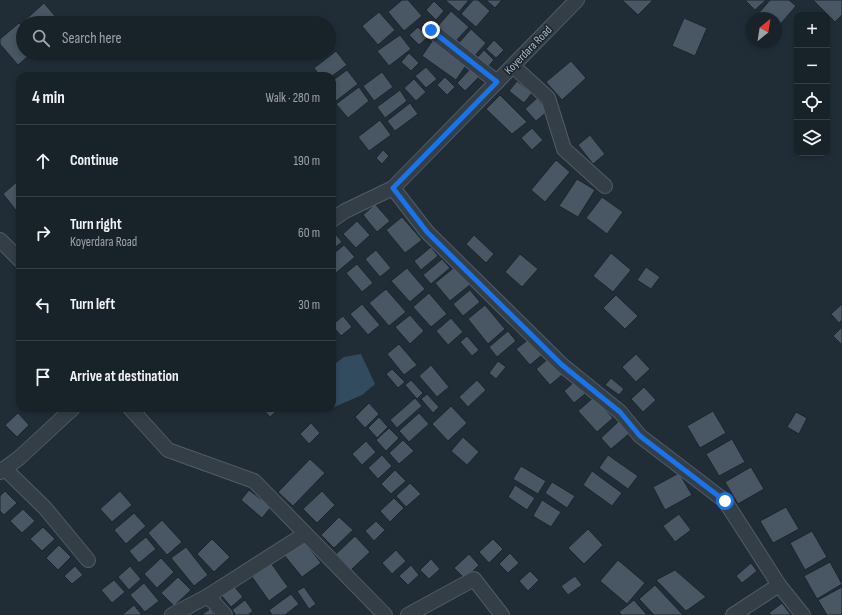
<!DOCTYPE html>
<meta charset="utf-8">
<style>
body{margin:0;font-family:"Sofia Sans Condensed",sans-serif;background:#252f35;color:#f1f3f6}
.controls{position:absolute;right:12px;top:12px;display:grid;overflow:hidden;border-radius:8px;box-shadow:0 2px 6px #0003}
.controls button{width:36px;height:36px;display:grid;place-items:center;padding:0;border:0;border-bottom:1px solid #363f46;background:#182229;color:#f1f3f6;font:20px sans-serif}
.compass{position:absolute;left:746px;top:12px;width:36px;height:36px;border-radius:50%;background:#182229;box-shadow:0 2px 6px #0003;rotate:30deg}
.stop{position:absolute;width:12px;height:12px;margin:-9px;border:3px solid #1a73e8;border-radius:50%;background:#fff}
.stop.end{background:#1a73e8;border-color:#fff;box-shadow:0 1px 4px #0008}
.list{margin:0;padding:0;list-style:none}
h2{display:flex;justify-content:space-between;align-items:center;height:52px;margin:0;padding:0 16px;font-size:17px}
h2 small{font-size:13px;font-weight:400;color:#9fa4a8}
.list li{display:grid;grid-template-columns:26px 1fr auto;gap:12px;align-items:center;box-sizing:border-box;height:72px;padding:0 16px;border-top:1px solid #363f46}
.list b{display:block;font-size:15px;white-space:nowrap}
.list p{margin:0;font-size:13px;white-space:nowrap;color:#9fa4a8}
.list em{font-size:13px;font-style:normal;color:#9fa4a8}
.icon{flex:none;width:22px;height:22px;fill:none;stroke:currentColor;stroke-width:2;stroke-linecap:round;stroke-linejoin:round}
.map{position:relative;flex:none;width:842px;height:615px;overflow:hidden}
.search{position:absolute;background:#182229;box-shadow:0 2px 6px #0003;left:16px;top:16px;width:320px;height:44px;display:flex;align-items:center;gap:10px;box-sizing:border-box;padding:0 14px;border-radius:22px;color:#9fa4a8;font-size:15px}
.panel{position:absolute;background:#182229;box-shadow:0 2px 6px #0003;left:16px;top:72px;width:320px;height:340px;border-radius:12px}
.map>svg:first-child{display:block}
.water{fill:#334b5f}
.building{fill:#485763;stroke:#1b252e}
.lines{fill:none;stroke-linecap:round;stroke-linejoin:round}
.minor-casing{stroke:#515c65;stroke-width:16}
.minor{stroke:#333e47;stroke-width:14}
.route{stroke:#1a73e8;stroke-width:5}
.labels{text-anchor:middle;stroke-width:3;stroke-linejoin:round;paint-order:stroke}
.street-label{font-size:12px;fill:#aeb9c4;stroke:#19232c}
</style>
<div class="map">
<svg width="842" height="615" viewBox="0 0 842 615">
<rect width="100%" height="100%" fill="#202d37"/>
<polygon class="water" points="361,354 375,384 362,395 332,408 332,366 344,357"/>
<g class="building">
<polygon points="402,0 408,0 422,16 404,31 388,12"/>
<polygon points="445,0 469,0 459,12"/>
<polygon points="473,0 478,0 490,11 476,27 461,14"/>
<polygon points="486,0 502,0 495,8"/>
<polygon points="622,0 653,0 638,15"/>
<polygon points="745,0 766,0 755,10"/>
<polygon points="770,0 789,0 796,6 776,29 776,18 763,18 758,14"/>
<polygon points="813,0 842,0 842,15 835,22"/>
<polygon points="434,1 444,11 436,20 426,10"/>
<polygon points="44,3 61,23 24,23 23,22"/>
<polygon points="451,11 469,27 454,43 437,27"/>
<polygon points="379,12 395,30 378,45 362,26"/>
<polygon points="684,18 707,28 695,56 672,46"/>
<polygon points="19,23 23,27 23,53 32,53 18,65 0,44 0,39"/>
<polygon points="418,27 428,37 419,45 409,35"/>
<polygon points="471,29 486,43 472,59 457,45"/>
<polygon points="400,35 411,49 389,66 377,51"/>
<polygon points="433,40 467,64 456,80 422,56"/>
<polygon points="494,40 504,50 496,58 486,49"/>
<polygon points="484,50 494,60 486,69 476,59"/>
<polygon points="336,51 347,65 332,76 320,76 314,68"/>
<polygon points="409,53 419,63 411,71 401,62"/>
<polygon points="571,61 586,78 562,100 546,82"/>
<polygon points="426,67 437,79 426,88 415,76"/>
<polygon points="471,68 480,76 465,91 457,83"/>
<polygon points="347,70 358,84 336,101 332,96 332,81"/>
<polygon points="382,72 393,87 374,101 363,86"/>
<polygon points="445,77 455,87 447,95 437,85"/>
<polygon points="414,79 426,92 416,101 404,88"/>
<polygon points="517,81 532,93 524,103 509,91"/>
<polygon points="359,87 369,101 348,118 336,104"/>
<polygon points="400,90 407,101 385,118 377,107"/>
<polygon points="500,95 527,122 512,134 486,109"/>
<polygon points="537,98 548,111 536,121 525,109"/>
<polygon points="410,103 418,114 395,131 387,121"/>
<polygon points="380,120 391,135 369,151 358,137"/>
<polygon points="532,128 543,140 532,150 521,138"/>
<polygon points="590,135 605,154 593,164 578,145"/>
<polygon points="383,150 389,156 382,164 376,158"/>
<polygon points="556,160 570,172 545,202 531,190"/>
<polygon points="20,179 20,213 19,214 3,194"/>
<polygon points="577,179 595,190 578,217 559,206"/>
<polygon points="602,197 623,212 607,234 586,218"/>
<polygon points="375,204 390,221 377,232 363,215"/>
<polygon points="402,217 422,240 405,253 386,230"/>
<polygon points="357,221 370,235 356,248 343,234"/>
<polygon points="334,232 342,242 332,250 332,234"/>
<polygon points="474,235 494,254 486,263 466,244"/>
<polygon points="344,245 355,257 336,273 332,267 332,255"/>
<polygon points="431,247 438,256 421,270 414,261"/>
<polygon points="376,250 391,268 380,277 365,259"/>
<polygon points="611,253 631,270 613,292 593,276"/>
<polygon points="520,254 538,269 522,287 505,272"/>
<polygon points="442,259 450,268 431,284 423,275"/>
<polygon points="357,264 373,283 362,292 346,273"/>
<polygon points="456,266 471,284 450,301 435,283"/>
<polygon points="646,267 660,277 651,289 637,280"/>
<polygon points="407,268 425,289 410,302 391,281"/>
<polygon points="386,289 406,312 389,326 369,303"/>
<polygon points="470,290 480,302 463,316 453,304"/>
<polygon points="429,293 447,314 431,327 413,307"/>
<polygon points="616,295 638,316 625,329 603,308"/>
<polygon points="362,304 380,325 368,335 350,314"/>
<polygon points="842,304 842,320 839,323 831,314"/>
<polygon points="485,305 505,329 488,344 468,319"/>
<polygon points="410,315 424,331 410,344 395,327"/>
<polygon points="343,316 352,327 341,336 332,325"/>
<polygon points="451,318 463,332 448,345 436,331"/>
<polygon points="842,327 842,345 833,336"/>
<polygon points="508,331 516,341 497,357 489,347"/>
<polygon points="467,336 479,350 472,356 460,342"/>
<polygon points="529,339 542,355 530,365 516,349"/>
<polygon points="399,344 417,365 404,375 387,354"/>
<polygon points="636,354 650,369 636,382 622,367"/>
<polygon points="548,359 562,375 550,385 536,369"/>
<polygon points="498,361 506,367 496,379 489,373"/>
<polygon points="431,365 449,387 437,397 419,376"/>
<polygon points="392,369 405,382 398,388 386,374"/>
<polygon points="611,378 624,389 619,395 605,385"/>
<polygon points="411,380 423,393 417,399 405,385"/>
<polygon points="477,380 486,390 468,407 459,397"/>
<polygon points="575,381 585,394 574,403 564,391"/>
<polygon points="644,387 656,400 643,412 631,399"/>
<polygon points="427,394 439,407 433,413 421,399"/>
<polygon points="594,397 613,418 597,432 578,411"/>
<polygon points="415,398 422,406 397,428 390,420"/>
<polygon points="369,403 379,414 365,428 355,417"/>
<polygon points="451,406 467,423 448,441 432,424"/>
<polygon points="262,408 280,408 270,417"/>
<polygon points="713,411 726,433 700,448 687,426"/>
<polygon points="796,412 807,418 799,434 787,427"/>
<polygon points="18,413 29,425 17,437 5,425"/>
<polygon points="419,413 429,424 409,442 399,431"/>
<polygon points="379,417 388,427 377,438 368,428"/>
<polygon points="619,421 630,433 611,449 601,438"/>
<polygon points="311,423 320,433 309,444 300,434"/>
<polygon points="389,428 399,438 386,451 376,440"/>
<polygon points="463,437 479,452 467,465 451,451"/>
<polygon points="732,439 745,462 719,476 706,454"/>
<polygon points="403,440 414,451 399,464 389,453"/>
<polygon points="366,441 376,452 362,465 352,454"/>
<polygon points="382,455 392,466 378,479 368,468"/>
<polygon points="608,455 638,476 628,489 599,468"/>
<polygon points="310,459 325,473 293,506 278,492"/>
<polygon points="521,466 546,481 538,494 513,479"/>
<polygon points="751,467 764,489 738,504 725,482"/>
<polygon points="395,470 406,481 391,494 381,484"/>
<polygon points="592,471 622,493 612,506 583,485"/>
<polygon points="679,473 692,495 665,510 653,487"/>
<polygon points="552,482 575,496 567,508 545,493"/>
<polygon points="410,483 421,494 406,507 396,496"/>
<polygon points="515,485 535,498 527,510 508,497"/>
<polygon points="249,490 271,507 262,518 241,500"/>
<polygon points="5,491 17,503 4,515 0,511 0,496"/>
<polygon points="120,491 132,505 112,522 100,509"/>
<polygon points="322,491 335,505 317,523 303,509"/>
<polygon points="394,498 404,508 390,522 380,511"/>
<polygon points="542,500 561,512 551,527 533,516"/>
<polygon points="786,507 799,529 773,543 760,521"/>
<polygon points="23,509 35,521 22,533 10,521"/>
<polygon points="134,513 146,526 126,544 114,530"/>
<polygon points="679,514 691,530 675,542 663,526"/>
<polygon points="339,517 353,530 334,548 321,535"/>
<polygon points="162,520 182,542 167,555 148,533"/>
<polygon points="376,521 385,530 374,541 365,531"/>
<polygon points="43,527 55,539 42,551 30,539"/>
<polygon points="588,529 603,545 584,564 568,548"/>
<polygon points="812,531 827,557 805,570 790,543"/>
<polygon points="355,536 370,552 351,570 336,554"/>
<polygon points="146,537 156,549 139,563 129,551"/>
<polygon points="212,539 230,557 214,572 197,554"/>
<polygon points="493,539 503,549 489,563 479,552"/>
<polygon points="303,540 321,563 302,577 284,555"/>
<polygon points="59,545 71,557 58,570 46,558"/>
<polygon points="186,547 208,575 194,586 171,558"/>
<polygon points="396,550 406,561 392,574 382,563"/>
<polygon points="510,553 519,563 508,573 499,564"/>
<polygon points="469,554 479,565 465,579 454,568"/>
<polygon points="161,558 174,572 157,588 144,574"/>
<polygon points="431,559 440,569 429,579 420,570"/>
<polygon points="618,560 645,583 627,604 600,581"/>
<polygon points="830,562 842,584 817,599 804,576"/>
<polygon points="271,563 288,587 269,601 252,577"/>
<polygon points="751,563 757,571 742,583 736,576"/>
<polygon points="411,565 419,575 408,585 399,576"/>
<polygon points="75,566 83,575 72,584 64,576"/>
<polygon points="130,566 141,579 129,590 118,577"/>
<polygon points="675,570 706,597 686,611 656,580"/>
<polygon points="530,571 539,580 528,591 519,581"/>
<polygon points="575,576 582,585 568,595 561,586"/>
<polygon points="178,577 191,590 174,606 161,593"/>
<polygon points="114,580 125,592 112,603 101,590"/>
<polygon points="144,583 159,601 145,612 130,595"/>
<polygon points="233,585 243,597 231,607 221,595"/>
<polygon points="655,585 683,615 654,615 639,599"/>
<polygon points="304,587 316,604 309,609 297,591"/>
<polygon points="842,587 842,615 827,615 818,600"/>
<polygon points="291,594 299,604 285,615 272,615 269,610"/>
<polygon points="245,600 253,611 248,615 236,615 232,610"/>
<polygon points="634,600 647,615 621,615 619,612"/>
<polygon points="782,603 791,615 771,615 769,613"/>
<polygon points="134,605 142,615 122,615"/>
<polygon points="210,609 214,615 201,615"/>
</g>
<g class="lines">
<defs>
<g id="minor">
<polyline points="431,30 497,82"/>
<polyline points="513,66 548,98 564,149 605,186"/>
<polyline points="393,188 427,232 562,365 620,412 640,436 725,501 779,585"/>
<polyline points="332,220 345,211 393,188 577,0"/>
<polyline points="0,240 20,260"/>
<polyline points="130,408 168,450 254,481 385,615"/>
<polyline points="5,469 45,508 88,560"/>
<polyline points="0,472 19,458 73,408"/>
<polyline points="208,596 225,615"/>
<polyline points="172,615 208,596 305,534"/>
<polyline points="408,615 474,579 502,615"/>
<polyline points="733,615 779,585 803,615"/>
</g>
</defs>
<use href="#minor" class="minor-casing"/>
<use href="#minor" class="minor"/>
</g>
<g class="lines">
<polyline class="route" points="431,30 497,82 393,188 427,232 562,365 620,412 640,436 725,501"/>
</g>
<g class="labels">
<g class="street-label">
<text transform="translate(528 50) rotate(-46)" y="4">Koyerdara Road</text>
</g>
</g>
</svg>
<div class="controls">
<button>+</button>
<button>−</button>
<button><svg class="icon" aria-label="locate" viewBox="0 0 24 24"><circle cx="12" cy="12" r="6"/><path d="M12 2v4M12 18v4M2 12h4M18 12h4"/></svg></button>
<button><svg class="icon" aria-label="layers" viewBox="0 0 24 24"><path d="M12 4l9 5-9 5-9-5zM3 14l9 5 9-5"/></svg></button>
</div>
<svg class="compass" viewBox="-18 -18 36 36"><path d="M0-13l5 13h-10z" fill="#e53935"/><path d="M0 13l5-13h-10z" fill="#9fa4a8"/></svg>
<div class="stop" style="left:725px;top:501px"></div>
<div class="stop end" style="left:431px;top:30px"></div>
<div class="search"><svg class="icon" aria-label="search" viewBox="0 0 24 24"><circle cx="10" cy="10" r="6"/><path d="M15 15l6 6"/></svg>Search here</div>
<section class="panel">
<h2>4 min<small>Walk · 280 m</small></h2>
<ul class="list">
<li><svg class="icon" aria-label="ahead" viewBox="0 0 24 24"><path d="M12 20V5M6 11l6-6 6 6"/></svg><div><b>Continue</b></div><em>190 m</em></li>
<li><svg class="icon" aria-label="right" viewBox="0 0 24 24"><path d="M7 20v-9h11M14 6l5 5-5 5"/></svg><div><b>Turn right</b><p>Koyerdara Road</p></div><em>60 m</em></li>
<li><svg class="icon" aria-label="left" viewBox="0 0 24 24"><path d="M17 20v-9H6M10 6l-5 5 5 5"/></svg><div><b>Turn left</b></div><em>30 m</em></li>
<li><svg class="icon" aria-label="arrive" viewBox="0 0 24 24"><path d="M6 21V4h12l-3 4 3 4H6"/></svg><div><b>Arrive at destination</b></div></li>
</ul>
</section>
</div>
